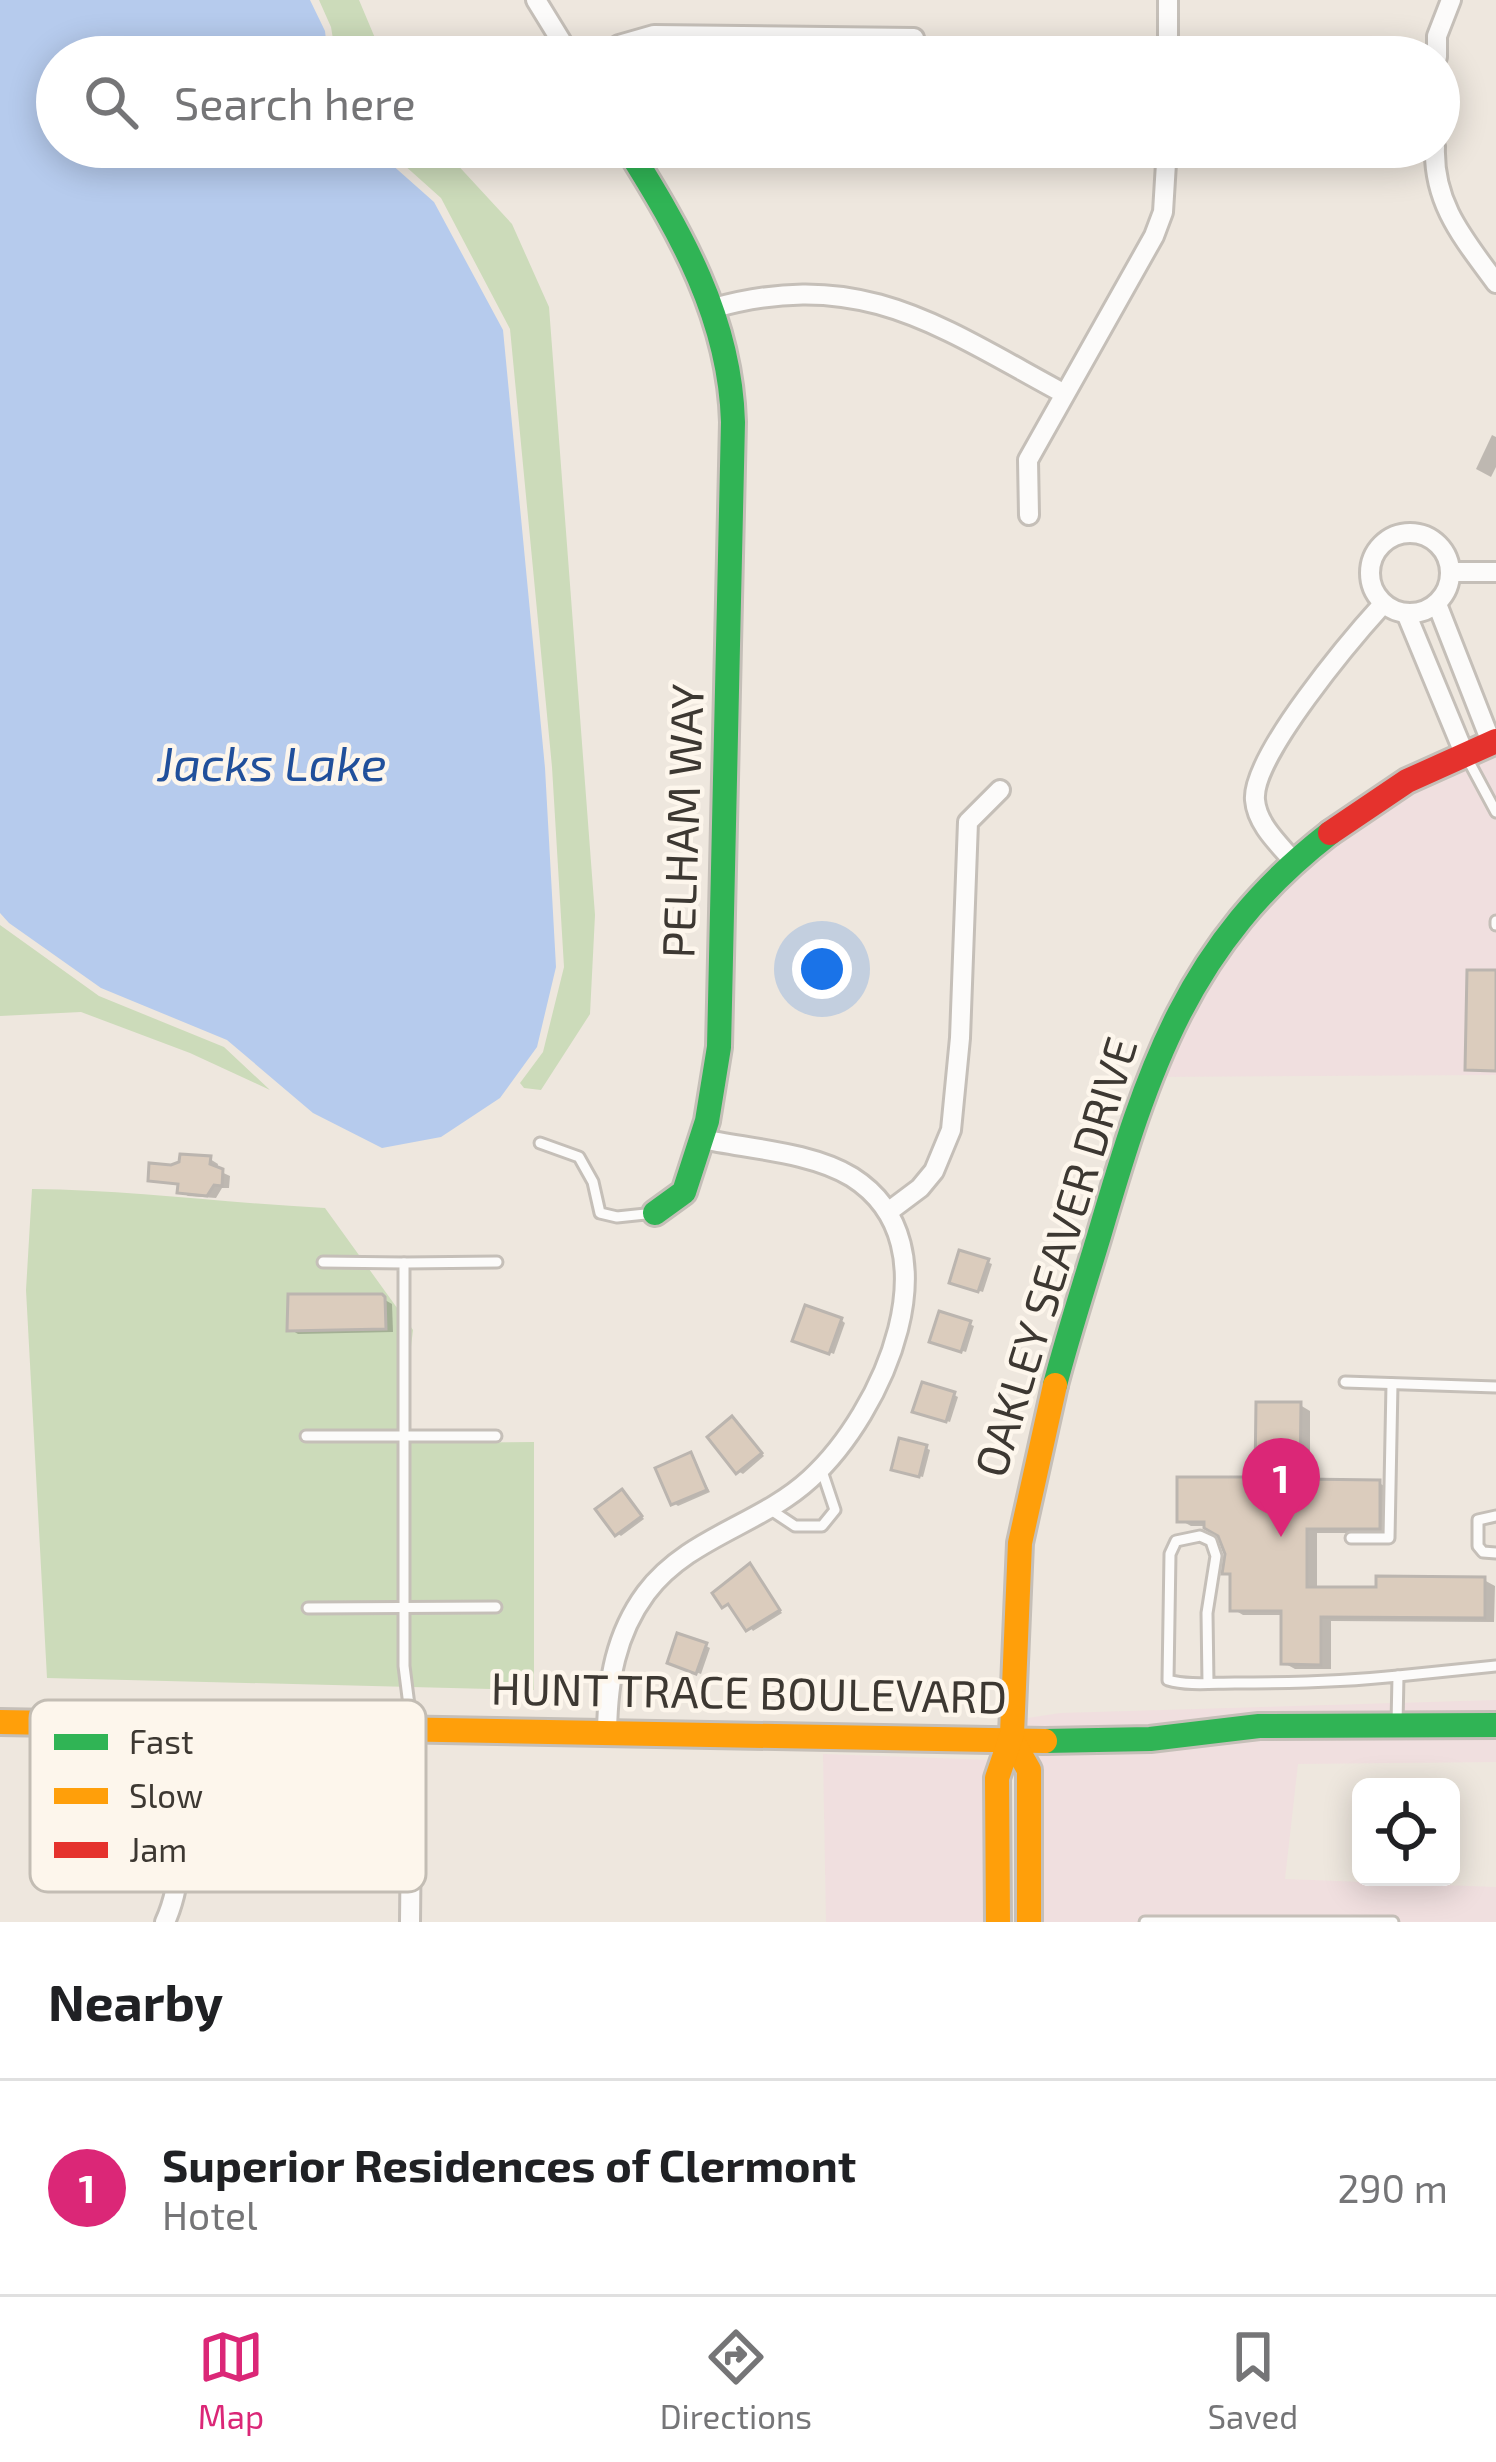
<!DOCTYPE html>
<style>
body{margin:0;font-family:"Exo 2",sans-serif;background:#f6f6f6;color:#202124}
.controls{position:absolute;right:36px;bottom:36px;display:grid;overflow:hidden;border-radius:18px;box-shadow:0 6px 30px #0003}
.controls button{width:108px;height:108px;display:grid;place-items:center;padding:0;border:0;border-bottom:3px solid #e0e0e0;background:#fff;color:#202124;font:60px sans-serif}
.you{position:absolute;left:822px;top:969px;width:42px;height:42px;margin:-30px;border:9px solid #fff;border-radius:50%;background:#1a73e8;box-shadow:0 0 0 18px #1a73e833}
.badge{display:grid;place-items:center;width:78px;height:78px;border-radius:50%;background:#db2777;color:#fff;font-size:39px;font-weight:700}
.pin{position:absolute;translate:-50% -99px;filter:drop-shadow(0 3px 6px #0008)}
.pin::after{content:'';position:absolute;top:63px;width:42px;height:36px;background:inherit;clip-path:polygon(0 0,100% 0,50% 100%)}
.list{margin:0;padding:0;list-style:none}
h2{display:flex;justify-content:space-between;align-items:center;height:156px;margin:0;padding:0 48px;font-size:51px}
h2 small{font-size:39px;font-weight:400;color:#757577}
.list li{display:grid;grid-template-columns:78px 1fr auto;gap:36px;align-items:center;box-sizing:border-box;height:216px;padding:0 48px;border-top:3px solid #e0e0e0}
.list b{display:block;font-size:45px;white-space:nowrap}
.list p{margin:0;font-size:39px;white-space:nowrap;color:#757577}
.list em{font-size:39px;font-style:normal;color:#757577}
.icon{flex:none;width:66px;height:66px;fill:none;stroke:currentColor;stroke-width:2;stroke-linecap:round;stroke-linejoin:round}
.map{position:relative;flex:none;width:1496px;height:1922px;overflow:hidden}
.search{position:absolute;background:#fff;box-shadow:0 6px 30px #0003;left:36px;right:36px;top:36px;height:132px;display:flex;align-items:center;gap:30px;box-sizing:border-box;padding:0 42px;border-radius:66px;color:#757577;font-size:45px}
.sheet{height:372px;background:#fff}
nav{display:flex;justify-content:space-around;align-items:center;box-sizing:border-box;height:168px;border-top:3px solid #e0e0e0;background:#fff;font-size:33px;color:#757577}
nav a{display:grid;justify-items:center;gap:6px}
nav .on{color:#db2777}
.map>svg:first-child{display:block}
.commercial{fill:#f0dfdf}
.green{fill:#ccdbba}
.water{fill:#b6cbed}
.shadow{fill:#0003}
.building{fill:#dbccbd;stroke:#bbb5af;stroke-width:3}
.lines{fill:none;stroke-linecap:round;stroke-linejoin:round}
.lane-casing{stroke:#c5bfb8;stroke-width:15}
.street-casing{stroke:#c5bfb8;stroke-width:24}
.fast-casing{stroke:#c5bfb8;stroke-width:30}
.slow-casing{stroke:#c5bfb8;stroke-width:30}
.jam-casing{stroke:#c5bfb8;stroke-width:30}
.lane{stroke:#fcfbfa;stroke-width:9}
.street{stroke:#fcfbfa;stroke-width:18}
.fast{stroke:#30b455;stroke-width:24}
.slow{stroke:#ff9f0a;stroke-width:24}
.jam{stroke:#e5322d;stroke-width:24}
.labels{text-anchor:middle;stroke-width:9;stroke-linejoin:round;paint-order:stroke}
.street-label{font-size:45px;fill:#3d3832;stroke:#fdf6ec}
.water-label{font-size:48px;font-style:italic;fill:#204f9b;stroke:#fdf6ec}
.key{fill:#fdf6ec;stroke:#c3bdb4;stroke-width:3}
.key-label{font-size:33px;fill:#3d3832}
</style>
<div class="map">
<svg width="1496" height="1922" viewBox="0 0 1496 1922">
<rect width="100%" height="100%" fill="#eee7de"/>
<g class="commercial">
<polygon points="1496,752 1496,1075 1157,1077 1203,985 1265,905 1342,835 1391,801"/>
<polygon points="1496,1700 1496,1715 1021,1730 1021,1719 1060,1713"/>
<polygon points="1260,1735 1496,1735 1496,1762 1298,1764 1285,1879 1496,1887 1496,1922 1039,1922 1028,1750"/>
<polygon points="823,1754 992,1760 988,1922 826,1922"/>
</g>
<g class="green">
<polygon points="319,0 359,0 383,57 336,57 331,27"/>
<polygon points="384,147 441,147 512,224 549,307 595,915 590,1014 541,1090 524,1088 520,1083 543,1052 564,967 552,767 510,329 441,198"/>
<polygon points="0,925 99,996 224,1047 270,1090 190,1053 81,1012 0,1016"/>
<path d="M32,1189c98,1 195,14 293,19l88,122 -14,113 135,-1v248l-487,-12 -21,-388z"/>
</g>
<polygon class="water" points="0,0 310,0 325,31 328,57 57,57 57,147 372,147 434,202 503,330 545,768 556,967 537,1047 500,1098 441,1137 382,1148 313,1113 227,1040 101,988 9,923 0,913"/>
<g class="shadow">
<polygon points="1492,435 1496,437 1496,467 1491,477 1476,469"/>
<polygon points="210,1159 218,1164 217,1170 230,1176 229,1188 222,1188 216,1198 188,1196 180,1191 180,1186 151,1180 172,1168"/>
<polygon points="987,1262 992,1264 983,1292 957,1284"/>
<polygon points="385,1300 392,1304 393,1332 298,1334 290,1329"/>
<polygon points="841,1320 845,1323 834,1354 800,1342"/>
<polygon points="969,1324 974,1326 966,1352 937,1343"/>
<polygon points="954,1395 958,1397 950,1422 920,1413"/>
<polygon points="1300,1405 1310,1411 1310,1482 1379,1483 1390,1489 1389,1533 1317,1533 1317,1590 1379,1590 1484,1580 1495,1586 1494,1622 1331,1621 1331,1669 1295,1669 1284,1663 1284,1615 1243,1615 1233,1609 1233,1576 1226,1572 1228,1556 1222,1536 1207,1526 1191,1526 1180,1520 1258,1480"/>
<polygon points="737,1422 764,1456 743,1474 738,1471"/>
<polygon points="926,1448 930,1450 923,1477 898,1471"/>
<polygon points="690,1455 710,1492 678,1506 674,1503"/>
<polygon points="623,1492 644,1519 621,1536 617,1533"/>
<polygon points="750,1567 782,1613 753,1631 733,1605 724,1606"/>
<polygon points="706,1646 710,1648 701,1674 674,1664"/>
</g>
<g class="building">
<polygon points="1467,970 1496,970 1496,1071 1465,1070"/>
<polygon points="180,1154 211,1156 210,1164 223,1169 222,1186 214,1185 207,1196 177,1193 178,1184 148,1181 149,1163 171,1165 179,1162"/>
<polygon points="959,1250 989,1259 978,1292 949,1283"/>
<polygon points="288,1294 382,1294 385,1297 386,1329 287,1331"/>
<polygon points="805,1305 842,1318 829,1354 792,1341"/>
<polygon points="939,1311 971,1321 961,1352 929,1342"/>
<polygon points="922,1382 955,1392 946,1422 912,1412"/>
<polygon points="1256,1402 1301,1402 1300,1479 1380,1480 1380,1529 1307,1529 1307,1587 1376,1587 1376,1576 1485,1577 1485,1618 1321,1617 1321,1665 1281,1664 1281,1611 1230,1611 1230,1574 1222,1574 1225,1554 1218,1536 1204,1528 1204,1522 1177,1522 1177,1477 1255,1477"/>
<polygon points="732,1416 762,1453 736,1474 707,1437"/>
<polygon points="899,1438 927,1445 919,1477 891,1470"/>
<polygon points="691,1452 707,1490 671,1505 655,1468"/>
<polygon points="622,1489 642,1516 615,1536 595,1509"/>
<polygon points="750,1563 780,1610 746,1631 728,1604 722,1608 712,1593"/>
<polygon points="677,1633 707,1643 696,1674 667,1663"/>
</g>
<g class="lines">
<defs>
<g id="lane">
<polyline points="1467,758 1496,812"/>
<polyline points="1496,921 1496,925"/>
<polyline points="540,1143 579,1157 593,1182 600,1213 617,1217 655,1213"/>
<polyline points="323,1262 404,1263 404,1666 412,1729"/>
<polyline points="404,1263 497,1262"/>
<polyline points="1345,1382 1496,1387"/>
<polyline points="306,1436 496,1436"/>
<polyline points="771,1510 795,1526 822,1526 835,1510 821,1468"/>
<polyline points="1496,1516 1478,1520 1478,1546 1483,1552 1496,1553"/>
<polyline points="1351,1538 1389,1538 1392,1384"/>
<polyline points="308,1608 496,1607"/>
<polyline points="1398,1676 1496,1666"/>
<path d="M1208,1683l-1,-70 9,-57 -5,-15 -11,-5 -24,5 -6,13 -2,126c20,6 45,3 67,3 55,0 108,-1 163,-7l-1,48"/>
<polyline points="1145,1922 1393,1922"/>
</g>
<g id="street">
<polyline points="536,0 571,57"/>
<polyline points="599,57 619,45 654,35 914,38"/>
<polyline points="1168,57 1168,0"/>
<polyline points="1437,57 1437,36 1451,0"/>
<path d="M1435,147c-2,57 29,92 61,136"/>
<path d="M714,308c147,-41 225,18 349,85"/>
<polyline points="1029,515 1028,460 1154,236 1163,212 1167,147"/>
<circle cx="1410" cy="573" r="40"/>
<polyline points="1451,572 1496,572"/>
<polyline points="1437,604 1491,742"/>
<polyline points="1406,613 1464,753"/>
<path d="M1295,863c-15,-18 -38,-38 -40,-63 -4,-43 98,-163 128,-196"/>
<polyline points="888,1212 920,1188 934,1171 951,1130 960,1038 968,822 1000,790"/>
<path d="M607,1731c1,-50 8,-96 39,-138 42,-56 114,-68 164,-114 72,-65 149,-234 42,-302 -41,-25 -103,-28 -150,-38"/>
<path d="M165,1922c25,-54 15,-137 15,-197"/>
<polyline points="410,1922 412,1729"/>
</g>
<g id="fast">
<path d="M627,147c54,86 103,171 106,275l-14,625 -12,74 -23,71 -29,21"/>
<path d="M1055,1385c13,-50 29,-99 44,-149 49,-167 88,-292 231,-403"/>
<polyline points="1045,1741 1150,1739 1259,1726 1496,1725"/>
</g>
<g id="slow">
<polyline points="0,1722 1045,1741"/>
<polyline points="1012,1740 1029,1770 1029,1922"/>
<polyline points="998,1922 997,1778 1012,1734 1020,1543 1055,1385"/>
</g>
<polyline id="jam" points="1330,833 1407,781 1496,741"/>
</defs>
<use href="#lane" class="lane-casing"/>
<use href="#street" class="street-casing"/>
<use href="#fast" class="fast-casing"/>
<use href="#slow" class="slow-casing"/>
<use href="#jam" class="jam-casing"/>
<use href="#lane" class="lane"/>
<use href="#street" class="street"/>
<use href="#fast" class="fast"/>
<use href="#slow" class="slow"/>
<use href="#jam" class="jam"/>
</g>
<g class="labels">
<g class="street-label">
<text transform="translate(683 821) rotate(-88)" y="16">PELHAM WAY</text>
<text transform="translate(1056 1257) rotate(-73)" y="16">OAKLEY SEAVER DRIVE</text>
<text transform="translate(749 1693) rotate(1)" y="16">HUNT TRACE BOULEVARD</text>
</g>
<g class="water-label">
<text x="272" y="781">Jacks Lake</text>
</g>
</g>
<rect x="30" y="1700" width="396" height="192" rx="18" class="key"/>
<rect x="54" y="1734" width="54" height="16" fill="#30b455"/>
<rect x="54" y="1788" width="54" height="16" fill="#ff9f0a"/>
<rect x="54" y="1842" width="54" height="16" fill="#e5322d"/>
<g class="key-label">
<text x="129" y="1754">Fast</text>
<text x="129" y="1808">Slow</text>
<text x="129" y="1862">Jam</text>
</g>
</svg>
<div class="controls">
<button><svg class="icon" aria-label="locate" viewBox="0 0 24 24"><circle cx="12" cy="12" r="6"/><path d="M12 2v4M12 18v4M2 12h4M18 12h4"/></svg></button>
</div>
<div class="you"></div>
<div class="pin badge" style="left:1281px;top:1537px">1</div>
<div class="search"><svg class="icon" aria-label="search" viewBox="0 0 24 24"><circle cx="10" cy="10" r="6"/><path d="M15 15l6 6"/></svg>Search here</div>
</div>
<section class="sheet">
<h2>Nearby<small></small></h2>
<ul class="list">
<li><span class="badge">1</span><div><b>Superior Residences of Clermont</b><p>Hotel</p></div><em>290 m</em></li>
</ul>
</section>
<nav>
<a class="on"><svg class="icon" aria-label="map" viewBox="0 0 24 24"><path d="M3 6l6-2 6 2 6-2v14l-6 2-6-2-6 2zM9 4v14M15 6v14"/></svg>Map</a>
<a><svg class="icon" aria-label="directions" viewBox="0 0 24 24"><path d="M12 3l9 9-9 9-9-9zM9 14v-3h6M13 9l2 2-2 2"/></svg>Directions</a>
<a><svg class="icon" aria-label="saved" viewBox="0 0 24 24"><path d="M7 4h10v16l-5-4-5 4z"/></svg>Saved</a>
</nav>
